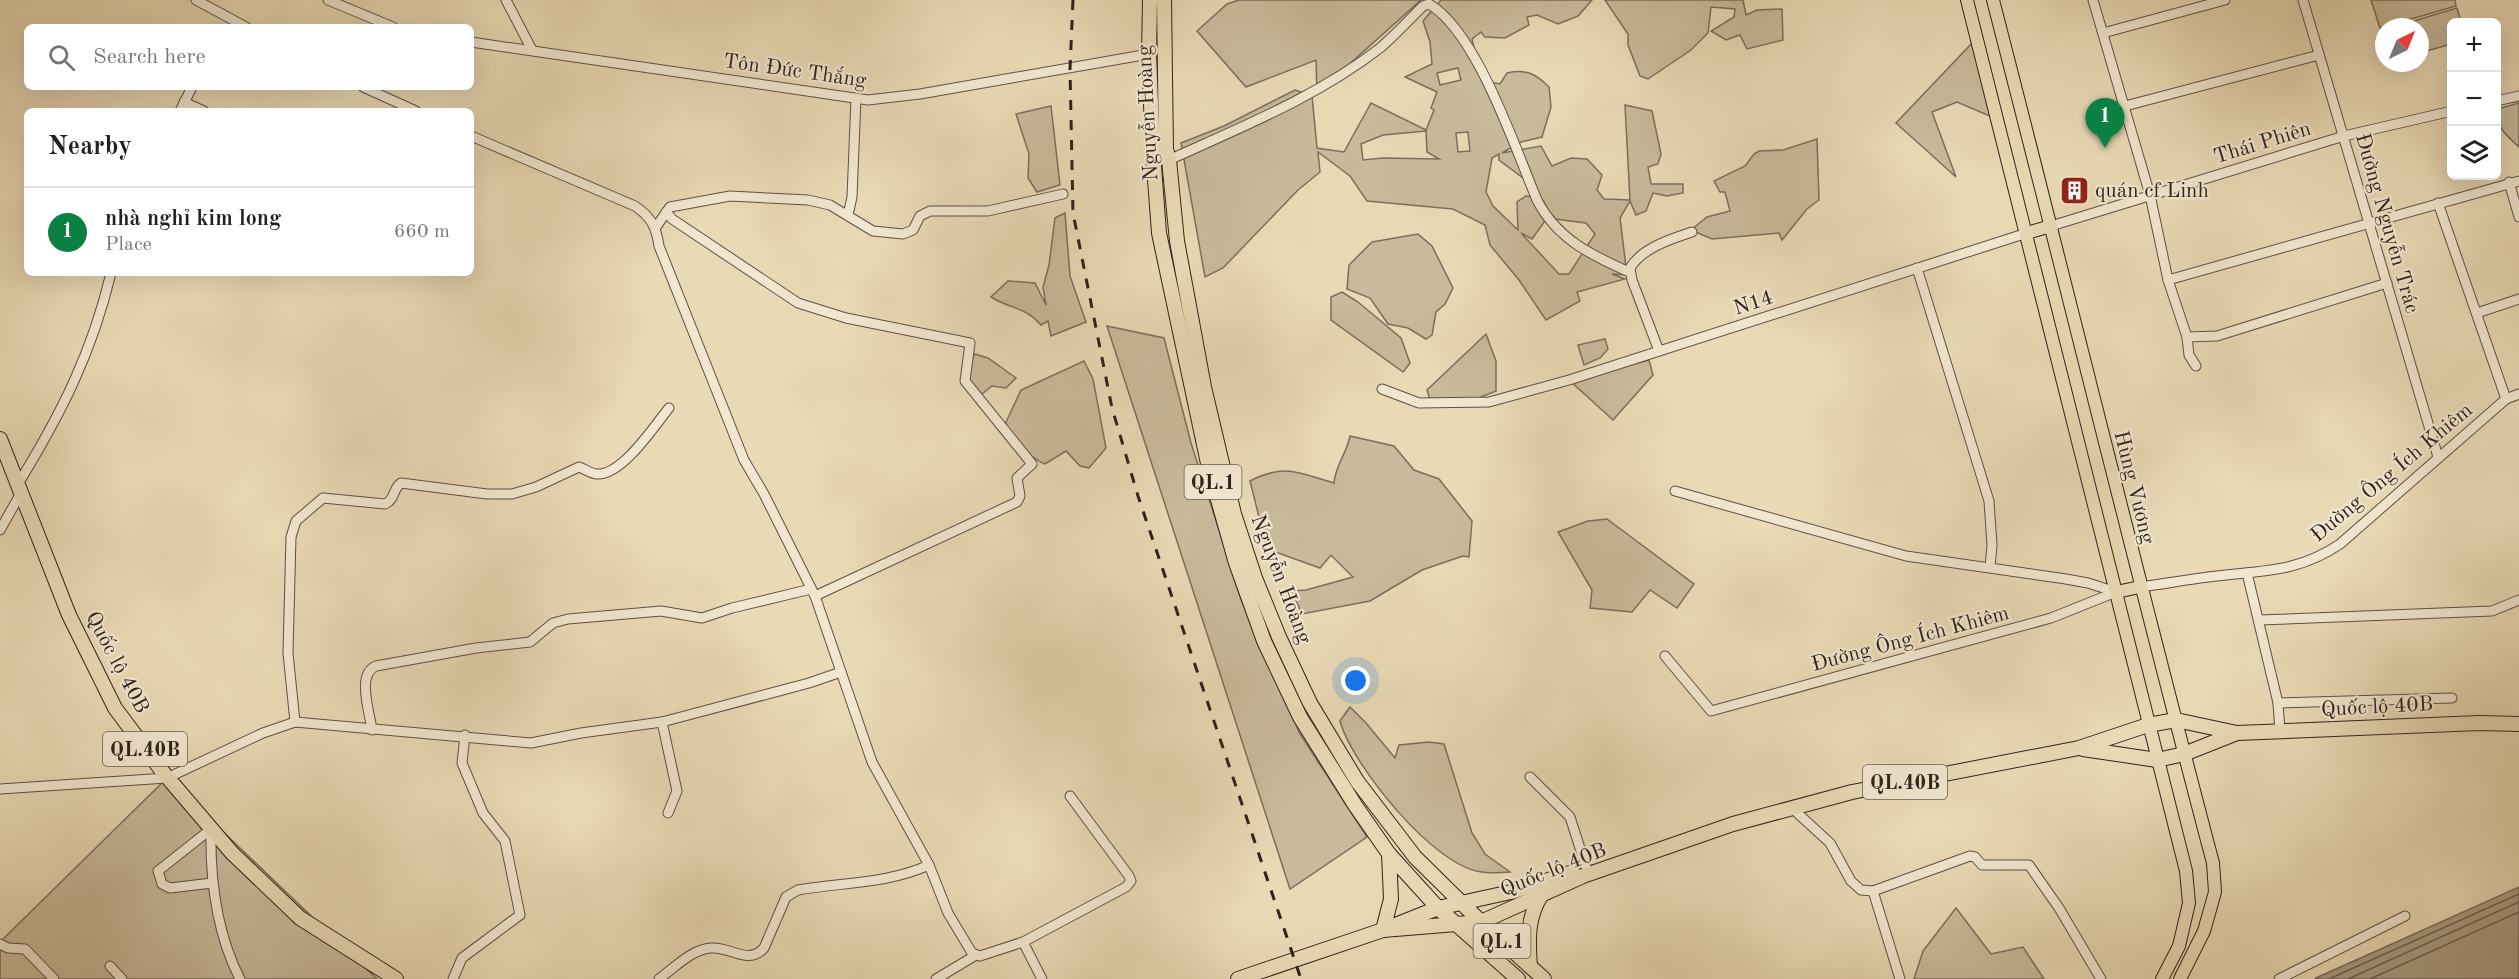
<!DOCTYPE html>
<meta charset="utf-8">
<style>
body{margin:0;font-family:"Old Standard TT",serif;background:#f6f6f6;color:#202124}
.controls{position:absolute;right:18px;top:18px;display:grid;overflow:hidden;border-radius:9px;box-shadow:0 6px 24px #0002}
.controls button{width:54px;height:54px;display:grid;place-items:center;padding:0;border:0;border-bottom:2px solid #e0e0e0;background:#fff;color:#202124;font:30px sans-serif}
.compass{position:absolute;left:2375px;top:18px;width:54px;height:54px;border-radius:50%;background:#fff;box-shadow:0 6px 24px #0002;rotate:43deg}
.you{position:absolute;left:1356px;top:681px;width:21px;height:21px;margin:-15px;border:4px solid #fff;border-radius:50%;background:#1a73e8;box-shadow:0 0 0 9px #1a73e833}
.badge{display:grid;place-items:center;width:39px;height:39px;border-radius:50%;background:#0b8043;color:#fff;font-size:20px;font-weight:700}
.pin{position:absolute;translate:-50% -50px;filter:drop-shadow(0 2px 3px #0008)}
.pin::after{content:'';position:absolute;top:32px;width:21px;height:18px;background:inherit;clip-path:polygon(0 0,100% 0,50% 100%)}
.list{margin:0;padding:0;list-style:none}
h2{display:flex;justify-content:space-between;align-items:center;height:78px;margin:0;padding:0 24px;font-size:26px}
h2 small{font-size:20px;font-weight:400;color:#757577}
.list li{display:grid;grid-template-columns:39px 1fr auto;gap:18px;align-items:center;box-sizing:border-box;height:90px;padding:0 24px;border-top:2px solid #e0e0e0}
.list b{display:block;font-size:22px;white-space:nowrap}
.list p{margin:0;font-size:20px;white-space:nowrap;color:#757577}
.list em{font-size:20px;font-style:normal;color:#757577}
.icon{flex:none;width:33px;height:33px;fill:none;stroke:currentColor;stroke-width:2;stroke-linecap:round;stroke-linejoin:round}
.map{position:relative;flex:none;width:2519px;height:979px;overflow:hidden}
.search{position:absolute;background:#fff;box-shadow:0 6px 24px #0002;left:24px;top:24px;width:450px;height:66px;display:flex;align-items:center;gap:15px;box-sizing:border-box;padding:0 21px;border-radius:9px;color:#757577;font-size:22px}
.panel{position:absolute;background:#fff;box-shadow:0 6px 24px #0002;left:24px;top:108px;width:450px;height:168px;border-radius:9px}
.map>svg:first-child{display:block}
.green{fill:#c9ba9b;stroke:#7c6e5c;stroke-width:1.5;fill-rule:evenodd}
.water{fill:#a99b81;stroke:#786b59;stroke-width:1.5}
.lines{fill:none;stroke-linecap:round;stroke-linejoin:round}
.shore{stroke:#6c5e4e;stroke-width:1.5}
.minor-casing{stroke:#5d5042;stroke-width:11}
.major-casing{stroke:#2e221c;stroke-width:14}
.highway-casing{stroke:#2e221c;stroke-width:16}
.minor{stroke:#f1e6cf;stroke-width:9}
.major{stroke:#e9d9b5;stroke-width:12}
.highway{stroke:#e9d9b5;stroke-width:14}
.rail{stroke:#2e221c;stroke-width:3;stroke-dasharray:10 10;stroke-linecap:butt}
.labels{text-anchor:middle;stroke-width:4.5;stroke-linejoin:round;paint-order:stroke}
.shield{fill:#f1e6cf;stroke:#685d52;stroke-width:1.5}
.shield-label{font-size:20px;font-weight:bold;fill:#2e221c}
.street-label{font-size:21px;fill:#2e221c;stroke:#f1e6cf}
.poi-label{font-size:21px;fill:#2e221c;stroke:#f1e6cf;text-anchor:start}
</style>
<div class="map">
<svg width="2519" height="979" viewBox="0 0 2519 979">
<rect width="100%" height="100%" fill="#e9d9b5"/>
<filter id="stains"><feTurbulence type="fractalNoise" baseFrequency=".00333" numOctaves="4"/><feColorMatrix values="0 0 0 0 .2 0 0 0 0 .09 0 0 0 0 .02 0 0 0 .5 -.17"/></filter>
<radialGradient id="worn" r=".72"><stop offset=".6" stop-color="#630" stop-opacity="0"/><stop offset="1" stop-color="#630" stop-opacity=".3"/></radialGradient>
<g class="green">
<polygon points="1239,0 1421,0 1317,93 1316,60 1246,87 1197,31 1227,4"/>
<path d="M1441,0h151l-14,16 -20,8 -21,-9 -10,2 2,8 -24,13 -20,-1 -4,-5 -9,7 9,41 19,4 7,-11c19,-4 28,0 42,14l2,20 -9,30 -21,5 -19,11 39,-7 11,20 19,-8 16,1 15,16 -5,15 7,9 26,1 -5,-95 27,6 9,43 -3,10 -10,3 3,17h32v9l-16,3 -14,-3 -7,18 -10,4 -6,-14 -10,17 7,57 -15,-1 13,5 -48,13 3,9 -34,19 -27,-40 -29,-35 -5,-20 -32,-16 -86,-8 -17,-25 -32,-24 2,20 -22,18 -75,78 -18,9 -24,-134 43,-17 71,-36 17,6 5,52 27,4 27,-49 55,27 8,-20 -3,-2 6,-16 -32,-15 27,-13 -2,-22 -7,-21zM1458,68l3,12 -21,5 -3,-12zM1426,131l1,21 12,7 -56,-1 -20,2 -2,-16 22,-9zM1468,132l2,19 -12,1 -2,-19zM1499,154v6l24,18 10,19 -7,-1 -9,6 1,28 -25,-24 -7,-14 6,-34zM1547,218l39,5 9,11 -26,40h-10l-38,-41 11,6z"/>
<polygon points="1605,0 1743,0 1746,15 1757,10 1782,9 1783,40 1747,49 1740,35 1726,40 1711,31 1734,17 1735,9 1711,7 1708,33 1691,50 1648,79 1640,76 1628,45 1628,34"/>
<polygon points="2371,0 2455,0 2456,6 2380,28"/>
<polygon points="2457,8 2461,22 2452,22 2451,44 2420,53 2420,27 2394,27"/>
<polygon points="1973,42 1992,117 1957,102 1932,112 1956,177 1896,123"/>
<path d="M2519,103v44c-13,-12 -23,-19 -22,-38z"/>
<polygon points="1051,106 1060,185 1037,192 1028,178 1029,154 1016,114"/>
<polygon points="1817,139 1819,200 1807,209 1782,240 1779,233 1712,239 1691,230 1707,217 1730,211 1725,192 1720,192 1714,181 1745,166 1754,154 1759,151 1783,150"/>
<path d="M1065,213l5,63 16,46 -35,14 -3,-15 -7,4c-15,-18 -31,-16 -50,-28l17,-16 27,2 11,22 -3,-18 6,-22 6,-47z"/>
<polygon points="1418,234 1432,246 1453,288 1445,304 1436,312 1432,335 1426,339 1408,328 1388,324 1370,298 1347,289 1349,265 1372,242"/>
<polygon points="1342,292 1358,302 1401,338 1410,363 1403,372 1331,320 1331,297"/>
<polygon points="1107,326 1164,338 1191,443 1241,599 1300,734 1367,837 1290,889"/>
<polygon points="1486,334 1496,361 1496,391 1469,402 1432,406 1427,390"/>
<polygon points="1605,339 1608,349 1600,358 1584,365 1578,345"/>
<polygon points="975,354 988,358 1016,378 1006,388 992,386 982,394 967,385 970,360"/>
<polygon points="1649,360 1653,375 1613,420 1569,380 1627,361 1631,365"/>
<path d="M1084,361l9,18 13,69 -17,20 -9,-2 -14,-15 -21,13c-13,-4 -23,-19 -37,-27l-2,-15 15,-32z"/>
<path d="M1350,436l44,10 20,24 25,9 33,42 -3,36 -6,-1 -41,14 -52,31 -68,13 -10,-23 14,-1 47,-13 -22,-22 -11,13 -53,-19 -17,-68c35,-18 49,-8 84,2 1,-17 13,-30 16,-47z"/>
<polygon points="1607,519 1694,584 1677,608 1650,590 1632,612 1590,608 1592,590 1558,532 1588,521"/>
<path d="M1350,707l16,16 29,35 4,-13 30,-3 15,2 28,89 13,21 25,18c-9,0 -19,2 -28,0 -48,-5 -130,-107 -142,-151z"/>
<polygon points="167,778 377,979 0,979 0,942"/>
<polygon points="1956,908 1991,954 2023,947 2044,979 1914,979 1923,951"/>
</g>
<polygon class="water" points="2519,887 2519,979 2315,979 2316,978"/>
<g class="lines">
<g class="shore">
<polyline points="2329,979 2519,894"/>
<polyline points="2348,979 2519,902"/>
<polyline points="2370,979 2519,912"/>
</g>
<defs>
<g id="minor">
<polyline points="196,0 246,27"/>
<polyline points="328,0 393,27"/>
<polyline points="506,0 532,50"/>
<polyline points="2093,0 2150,195 2168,280 2187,337 2217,336 2387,283"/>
<polyline points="2303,0 2438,457"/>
<polyline points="2103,33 2225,0"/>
<polyline points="471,42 868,100 920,94 1149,54"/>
<polyline points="363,87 416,111"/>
<polyline points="2496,101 2519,96"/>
<polyline points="184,102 204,111"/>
<polyline points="2125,106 2319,55"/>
<polyline points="180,111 192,87"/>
<path d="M471,136l164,70c16,11 21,20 24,40l85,214 20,34 51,102 57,166 57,103 19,48 24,40 8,3 43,-14 19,37"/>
<path d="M1169,160c72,-33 148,-63 211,-112 15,-13 29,-28 43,-42l6,-2c48,28 86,144 108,196 20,39 54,55 92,72"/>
<polyline points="2509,182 2519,217"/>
<polyline points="2438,203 2506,399"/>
<polyline points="666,212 672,219 798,303 846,318 970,343 965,381 1032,464 1017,478 1020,496 1017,502 815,596"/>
<polyline points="848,215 852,197 856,98"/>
<polyline points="2051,226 2344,136 2452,111"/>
<polyline points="656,227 670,207 730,196 808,200 830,205 873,231 903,234 913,230 920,216 930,211 988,211 1063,194"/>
<polyline points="1917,268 1989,501 1992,545 1990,567"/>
<polyline points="2168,280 2519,181"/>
<polyline points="2477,313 2519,299"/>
<polyline points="2187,337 2189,355 2196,366"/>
<path d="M1659,351l-27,-71 -2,-12c12,-20 41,-29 62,-36"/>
<polyline points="1382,389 1419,403 1489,402 1569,380 2027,233"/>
<path d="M18,484c43,-70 74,-131 93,-211"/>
<polyline points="1675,491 1906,556 2066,579 2088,583 2116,592"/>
<polyline points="0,530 21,493"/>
<polyline points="2247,573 2278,703 2280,732"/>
<path d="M2140,587c23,-3 45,-7 68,-10 51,-7 88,-3 132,-33l166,-145 13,-5"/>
<polyline points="2259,620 2492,611 2519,600"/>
<polyline points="1665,656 1711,711 2051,618 2116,592"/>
<polyline points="2278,703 2452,698"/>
<path d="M295,722l-7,-69 3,-116 5,-16 27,-23 62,6c10,-4 8,-16 16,-21l86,11h25l24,-7 43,-20c6,2 12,7 18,7 25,2 58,-49 72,-66"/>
<polyline points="662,722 677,791 668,813"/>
<path d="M372,730c-2,-17 -16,-56 4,-64l100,-18 54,-6 23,-19 15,-4 93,-8 41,7 30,-10 79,-19"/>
<polyline points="1530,777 1570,817 1586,867"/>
<polyline points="0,789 167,778 263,733 295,722 531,743 581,733 662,722 809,683 841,672"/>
<polyline points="1793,809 1830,843 1851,881 1861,890 1873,891 1970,856 1975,857 1982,865 2029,865 2059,908 2101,979"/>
<path d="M211,829c-1,51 5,103 29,150"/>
<polyline points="211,829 158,871 162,884 170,888 212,883"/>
<polyline points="1873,891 1900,979"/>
<polyline points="1023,942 1126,887 1131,881 1129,876 1070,796"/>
<polyline points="0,944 8,948 25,949 54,979"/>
<polyline points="110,966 122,979"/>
<polyline points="453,979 462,958 520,915 505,841 483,813 462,763 465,735"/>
<path d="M659,979c15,-11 33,-30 52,-31 19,-2 37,18 53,0l22,-51 12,-7c45,-8 89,-6 131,-25"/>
<polyline points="936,979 976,955"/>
<polyline points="2279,979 2405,916"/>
</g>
<g id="major">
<polyline points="1967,0 2186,871 2189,903 2179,946 2162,979"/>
<path d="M1993,0c74,287 144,576 220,863l2,29 -11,39 -24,48"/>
<polyline points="2027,233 2051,226"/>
<polyline points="2116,592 2140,587"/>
</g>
<g id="highway">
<polyline points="1150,0 1149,54 1153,153 1159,233 1209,468 1236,563 1264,641 1300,717 1355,805 1389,854 1438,908 1518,979"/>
<polyline points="1164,0 1166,149 1169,160 1177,241 1204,387 1234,514 1255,578 1279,637 1310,703 1357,781 1415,857 1481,922 1544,979"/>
<polyline points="0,439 69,615 115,708 162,771 232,853 300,918 396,979"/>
<polyline points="2083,749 2157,760 2184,754 2237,733"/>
<polyline points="1383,930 1481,922 1583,876 1733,824 1852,792 2079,748 2148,725 2176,720 2237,733 2479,723 2519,724"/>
<polyline points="1383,930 1391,899 1389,854"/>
<path d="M1530,966c-2,-25 -3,-50 12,-72"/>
<polyline points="1238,979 1383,930 1438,908 1511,892 1573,872"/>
</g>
</defs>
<use href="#minor" class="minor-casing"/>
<use href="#major" class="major-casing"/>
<use href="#highway" class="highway-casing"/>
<use href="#minor" class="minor"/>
<use href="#major" class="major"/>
<use href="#highway" class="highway"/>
<polyline class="rail" points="1073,0 1070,69 1073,213 1112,408 1138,496 1301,979"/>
</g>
<defs>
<symbol id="building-square" viewBox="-11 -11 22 22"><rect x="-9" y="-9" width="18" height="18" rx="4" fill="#8f2418" stroke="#f1e6cf"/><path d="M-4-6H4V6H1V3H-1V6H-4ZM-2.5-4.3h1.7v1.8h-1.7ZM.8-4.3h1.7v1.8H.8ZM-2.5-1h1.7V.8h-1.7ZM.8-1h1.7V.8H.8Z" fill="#fff"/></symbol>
</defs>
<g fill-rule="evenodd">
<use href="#building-square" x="2058" y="174" width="33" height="33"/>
</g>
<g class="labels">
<g class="shield">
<rect x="1184.5" y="465" width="57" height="34" rx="4.5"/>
<rect x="103" y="732" width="84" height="34" rx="4.5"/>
<rect x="1863" y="765" width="84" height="34" rx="4.5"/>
<rect x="1473.5" y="924" width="57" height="34" rx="4.5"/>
</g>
<g class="shield-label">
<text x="1213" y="489">QL.1</text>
<text x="145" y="756">QL.40B</text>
<text x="1905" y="789">QL.40B</text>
<text x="1502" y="948">QL.1</text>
</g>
<g class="street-label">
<text transform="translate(795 70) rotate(8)" y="7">Tôn Đức Thắng</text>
<text transform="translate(1147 113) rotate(-93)" y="7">Nguyễn Hoàng</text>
<text transform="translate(2262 142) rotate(-17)" y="7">Thái Phiên</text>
<text transform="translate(2388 223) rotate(74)" y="7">Đường Nguyễn Trác</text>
<text transform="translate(1753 302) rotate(-18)" y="7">N14</text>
<text transform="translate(2391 472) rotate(-40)" y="7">Đường Ông Ích Khiêm</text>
<text transform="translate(2135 487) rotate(76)" y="7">Hùng Vương</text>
<text transform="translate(1282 579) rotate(69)" y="7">Nguyễn Hoàng</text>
<text transform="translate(1910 638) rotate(-15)" y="7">Đường Ông Ích Khiêm</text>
<text transform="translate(118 662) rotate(62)" y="7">Quốc lộ 40B</text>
<text transform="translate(2377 706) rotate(-3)" y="7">Quốc lộ 40B</text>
<text transform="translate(1553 869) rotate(-22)" y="7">Quốc lộ 40B</text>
</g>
<g class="poi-label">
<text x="2095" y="197">quán cf Linh</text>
</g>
</g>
<rect width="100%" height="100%" filter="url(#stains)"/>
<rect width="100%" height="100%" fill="url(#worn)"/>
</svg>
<div class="controls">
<button>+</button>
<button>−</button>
<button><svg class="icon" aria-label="layers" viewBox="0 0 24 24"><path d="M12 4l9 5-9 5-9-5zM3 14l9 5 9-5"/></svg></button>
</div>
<svg class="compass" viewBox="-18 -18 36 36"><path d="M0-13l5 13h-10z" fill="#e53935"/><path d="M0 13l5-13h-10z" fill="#757577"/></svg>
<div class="you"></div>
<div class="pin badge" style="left:2105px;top:148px">1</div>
<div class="search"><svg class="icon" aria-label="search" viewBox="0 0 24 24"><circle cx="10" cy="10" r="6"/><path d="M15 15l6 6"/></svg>Search here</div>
<section class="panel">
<h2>Nearby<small></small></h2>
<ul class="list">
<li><span class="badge">1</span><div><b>nhà nghỉ kim long</b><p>Place</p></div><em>660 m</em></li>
</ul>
</section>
</div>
